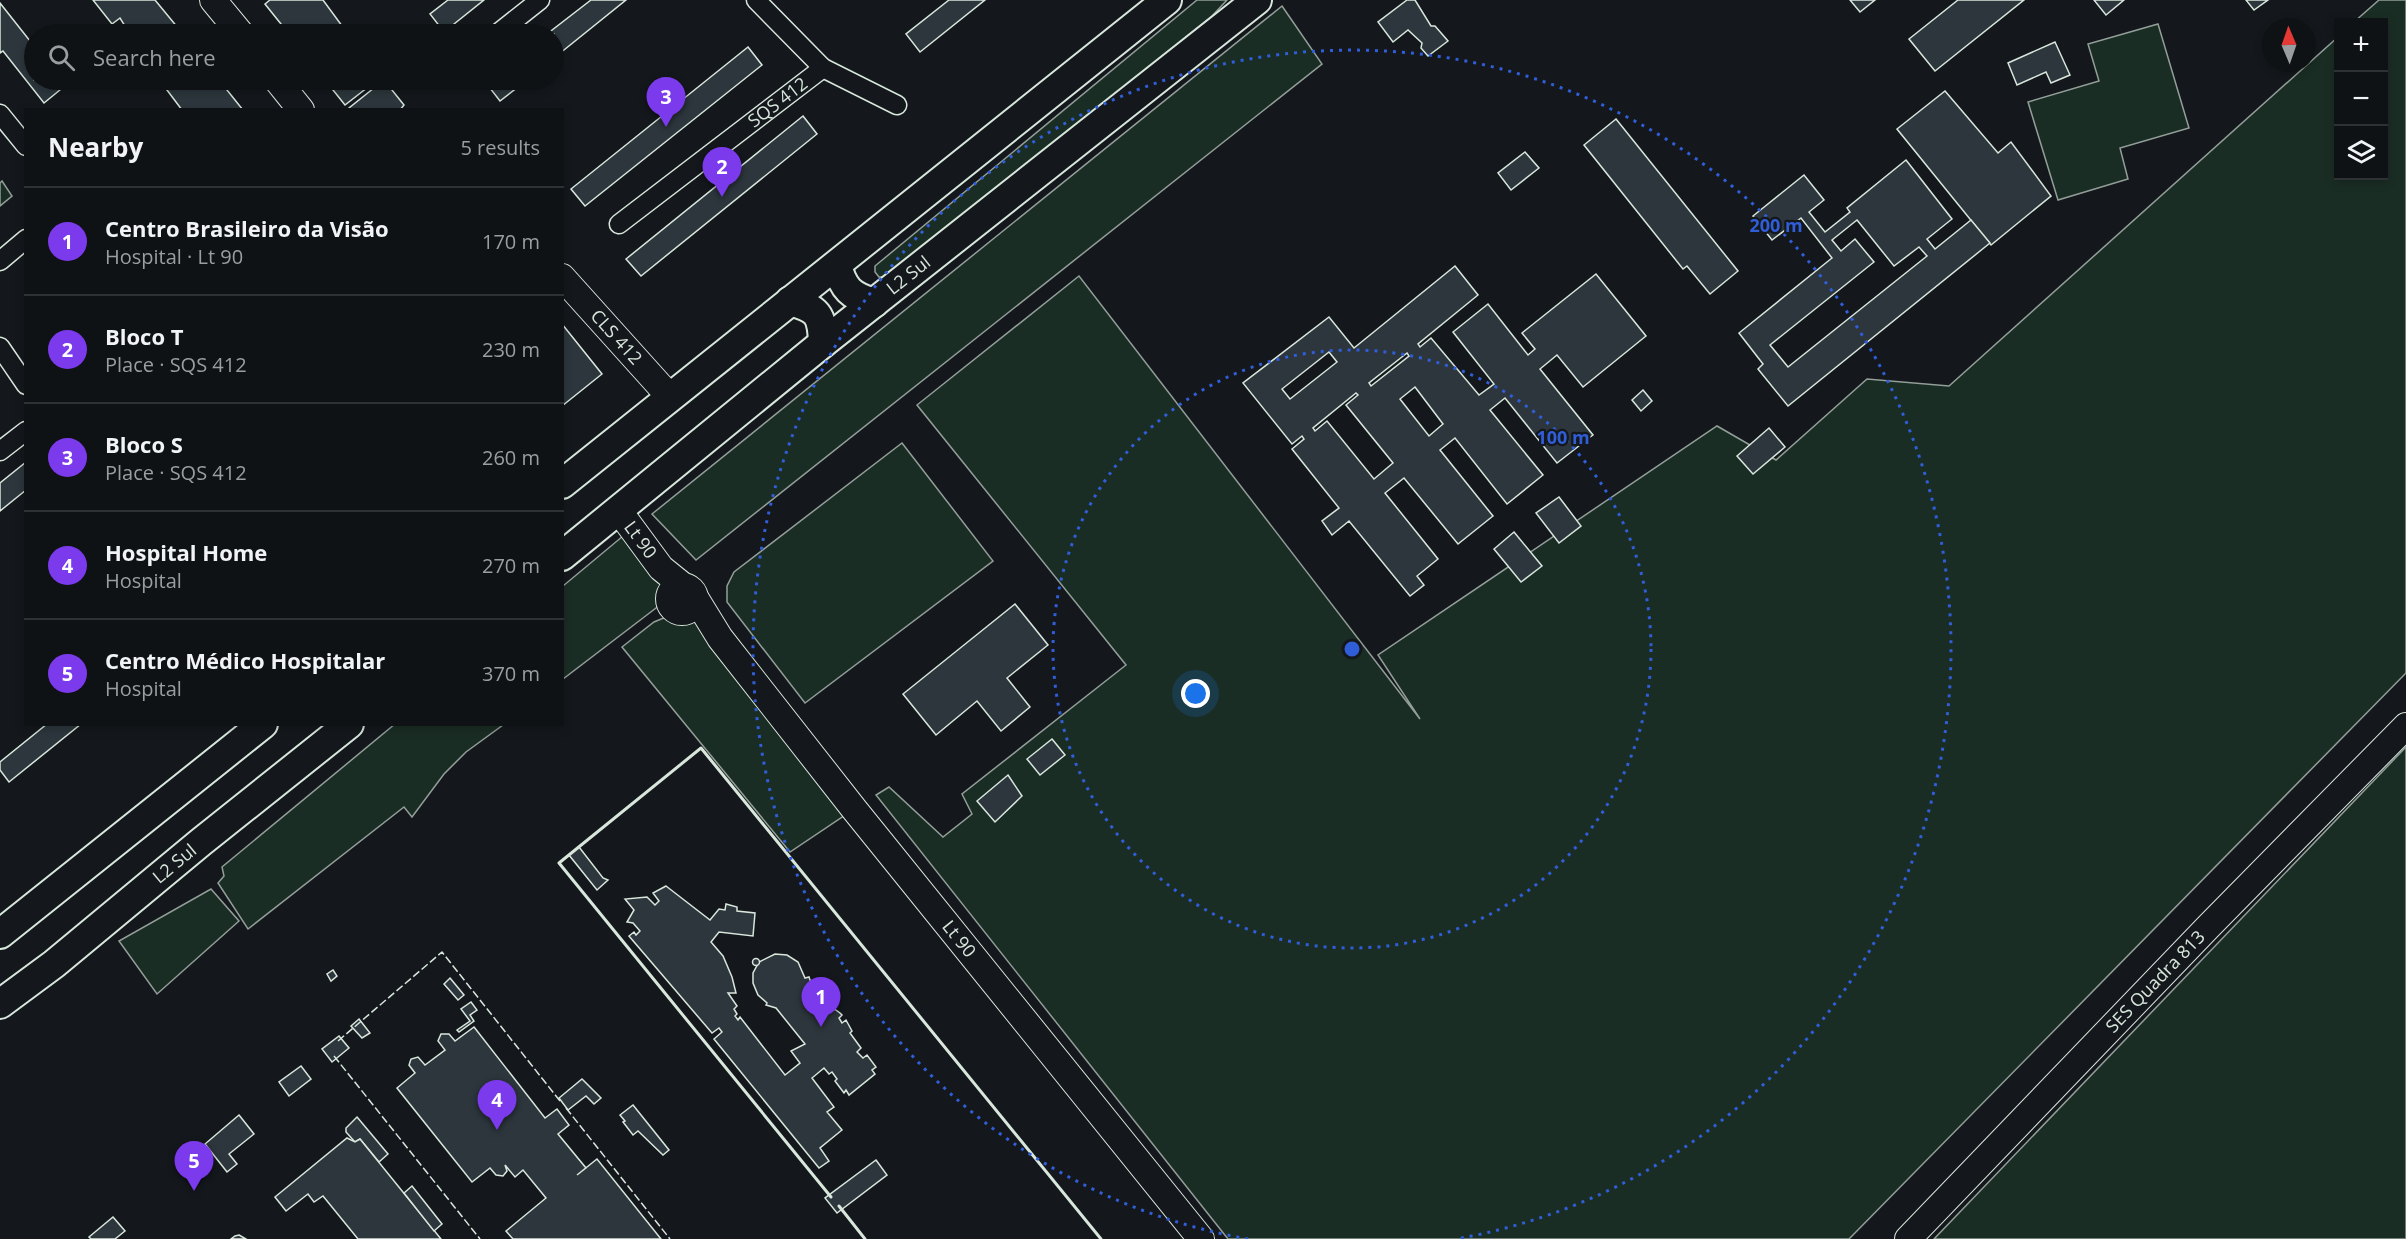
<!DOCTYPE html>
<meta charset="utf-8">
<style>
body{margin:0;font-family:"Open Sans",sans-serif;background:#1d2022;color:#f1f3f6}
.controls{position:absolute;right:18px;top:18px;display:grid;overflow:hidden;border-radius:0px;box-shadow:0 3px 9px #0003}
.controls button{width:54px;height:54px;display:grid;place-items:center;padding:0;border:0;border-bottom:2px solid #2f3234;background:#0f1215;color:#f1f3f6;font:30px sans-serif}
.compass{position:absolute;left:2262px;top:18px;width:54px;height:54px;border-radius:50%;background:#0f1215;box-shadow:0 3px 9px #0003;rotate:358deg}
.you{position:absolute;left:1196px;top:694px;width:21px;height:21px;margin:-15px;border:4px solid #fff;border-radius:50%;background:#1a73e8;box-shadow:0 0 0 9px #1a73e833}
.badge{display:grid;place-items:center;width:39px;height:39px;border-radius:50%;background:#7c3aed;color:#fff;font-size:20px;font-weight:700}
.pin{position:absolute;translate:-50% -50px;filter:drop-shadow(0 2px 3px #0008)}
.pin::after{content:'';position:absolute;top:32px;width:21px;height:18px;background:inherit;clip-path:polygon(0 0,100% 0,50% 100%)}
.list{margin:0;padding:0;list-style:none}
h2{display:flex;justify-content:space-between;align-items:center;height:78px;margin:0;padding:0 24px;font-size:26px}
h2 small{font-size:20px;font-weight:400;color:#9b9ea0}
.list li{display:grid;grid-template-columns:39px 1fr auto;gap:18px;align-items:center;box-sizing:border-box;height:108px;padding:0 24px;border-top:2px solid #2f3234}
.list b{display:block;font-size:22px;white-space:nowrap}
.list p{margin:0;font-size:20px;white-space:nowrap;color:#9b9ea0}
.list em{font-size:20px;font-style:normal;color:#9b9ea0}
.icon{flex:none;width:33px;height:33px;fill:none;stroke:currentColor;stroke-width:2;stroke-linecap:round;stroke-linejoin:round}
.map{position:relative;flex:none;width:2406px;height:1239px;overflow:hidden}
.search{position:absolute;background:#0f1215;box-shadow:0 3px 9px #0003;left:24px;top:24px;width:540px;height:66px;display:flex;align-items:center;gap:15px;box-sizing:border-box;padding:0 21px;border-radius:33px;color:#9b9ea0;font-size:22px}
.panel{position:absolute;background:#0f1215;box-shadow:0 3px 9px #0003;left:24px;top:108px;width:540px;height:618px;border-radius:0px}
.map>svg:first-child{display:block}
.green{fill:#1a2d24;stroke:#939e99;stroke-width:1.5}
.building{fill:#2c363c;stroke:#d8e6dc;stroke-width:1.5;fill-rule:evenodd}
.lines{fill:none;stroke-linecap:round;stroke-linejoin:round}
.street-casing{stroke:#d8e6dc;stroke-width:21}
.secondary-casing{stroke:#d8e6dc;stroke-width:28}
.primary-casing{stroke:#d8e6dc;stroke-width:32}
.street{stroke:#14181c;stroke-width:18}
.secondary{stroke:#14181c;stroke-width:26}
.primary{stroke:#14181c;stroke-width:28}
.fence{stroke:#d8e6dc;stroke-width:1.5;stroke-dasharray:8 3;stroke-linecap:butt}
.wall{stroke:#d8e6dc;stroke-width:3}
.ring{fill:none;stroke:#305dd8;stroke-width:3;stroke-dasharray:3 6}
.labels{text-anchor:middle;stroke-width:4.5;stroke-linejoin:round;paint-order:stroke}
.street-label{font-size:18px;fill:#d8e6dc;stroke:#14181c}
.centre{fill:#305dd8;stroke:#14181c;stroke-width:3}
.ring-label{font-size:18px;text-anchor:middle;font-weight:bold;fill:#305dd8;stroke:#14181c;stroke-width:4.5;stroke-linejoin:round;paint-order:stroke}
</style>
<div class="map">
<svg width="2406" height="1239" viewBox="0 0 2406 1239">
<rect width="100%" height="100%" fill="#14181c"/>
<g class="green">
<polygon points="1197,0 1227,0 1212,16 887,277 879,277 875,272 875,266"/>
<polygon points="2379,0 2406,0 2406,673 1849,1239 1228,1239 876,795 889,787 943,837 972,814 962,794 1126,665 917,405 1079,276 1420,719 1378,655 1717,426 1776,460 1867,379 1949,386 2338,37 2338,176 2384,176 2384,22 2354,22"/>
<polygon points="1282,6 1322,64 696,560 652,514"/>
<polygon points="2158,24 2189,128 2120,148 2128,179 2058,200 2028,102 2099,81 2088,44"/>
<polygon points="2,181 12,196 0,206 0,183"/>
<polygon points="902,443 993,561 805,703 727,602 727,586 734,572"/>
<polygon points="629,531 668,591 666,598 656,608 563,679 563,586"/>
<polygon points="678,612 720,638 854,809 790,852 622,647 654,622"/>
<polygon points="395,724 503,725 466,752 444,774 412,817 404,807 248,929 218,883 224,876 222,867"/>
<polygon points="2406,747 2406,1239 1934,1239"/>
<polygon points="211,889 239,921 157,994 119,941"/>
</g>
<g class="building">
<polygon points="93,0 155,0 183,34 130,34 120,18 112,24"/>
<polygon points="270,0 323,0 348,34 289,34 265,4"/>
<polygon points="448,0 484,0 444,32 430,14"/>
<polygon points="591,0 626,0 554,58 554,34 547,34"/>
<polygon points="949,0 985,0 920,52 906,34"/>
<polygon points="1407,0 1415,0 1431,26 1435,26 1448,41 1428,56 1421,48 1422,43 1408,30 1393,42 1378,22"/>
<polygon points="1850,0 1875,0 1860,12"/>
<polygon points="1958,0 2024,0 1935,71 1909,39"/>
<polygon points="2094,0 2124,0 2106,15"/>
<polygon points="2246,0 2268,0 2254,10"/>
<polygon points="0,3 34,46 34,80 61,80 66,85 44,103 3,51 0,53"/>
<polygon points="2055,42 2070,75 2051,83 2046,72 2017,85 2008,63"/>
<polygon points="748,47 762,65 585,206 571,189"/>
<polygon points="170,80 219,80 243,110 182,110 164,86"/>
<polygon points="325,80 377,80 345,105"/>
<polygon points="384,80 404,105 400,110 350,110 349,108"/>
<polygon points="491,80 527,80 500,101 486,83"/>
<polygon points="1945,91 1998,153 2011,142 2051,196 1991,245 1897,129"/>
<polygon points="803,116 817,134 641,276 626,259"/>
<polygon points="1616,119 1738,271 1710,294 1687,266 1683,269 1584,145"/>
<polygon points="1525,152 1539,168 1511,190 1498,173"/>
<path d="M1906,160l46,59 -25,20 8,10 36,-29 19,23 -202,163 -30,-37 5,-5 -24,-31 93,-75 -31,-40 -29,22 -19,-24 51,-41 20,25 -15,12 16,20 25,-20 -3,-4zM1857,220l37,46 25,-19 8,9 -139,111 -18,-22 104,-83 -19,-23 -14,12 -9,-11z"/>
<path d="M1455,266l23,29 -60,49 2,3 11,-9 48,57 15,-11 -41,-52 35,-28 40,51 7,-6 -13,-16 74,-59 50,62 -63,51 -26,-32 -17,14 53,66 -36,28 -52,-65 -15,12 53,65 -36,29 -52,-66 -15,12 53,66 -35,28 -54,-66 -19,15 53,66 -21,17 7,9 -14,11 -61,-75 -17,14 -10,-14 17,-13 -47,-59 12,-10 -2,-3 -10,8 -49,-61 86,-66 25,31zM1329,352l8,10 -47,37 -8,-10zM1407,353l2,3 -38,30 -2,-3zM1415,387l28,37 -14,12 -29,-37zM1356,393l2,2 -12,10 47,58 -19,16 -47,-58 -12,10 -2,-3z"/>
<polygon points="562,324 602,374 562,406"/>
<polygon points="1643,390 1652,401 1641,411 1632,400"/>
<polygon points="1769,428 1785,447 1753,474 1737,456"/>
<polygon points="26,462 26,490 0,511 0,483"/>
<polygon points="1559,497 1581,526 1559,543 1536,513"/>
<polygon points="1514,532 1542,566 1521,582 1494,549"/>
<polygon points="1015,604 1048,645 1007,678 1030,707 1001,731 977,701 936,735 903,694"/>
<polygon points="47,724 81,724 9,782 0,770 0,762"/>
<polygon points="1052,739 1065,755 1040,775 1027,759"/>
<polygon points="1008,775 1022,796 995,822 977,801"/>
<polygon points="579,847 603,878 608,880 597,890 569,855"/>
<polygon points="666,886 710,920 719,909 725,910 726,904 737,907 737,911 755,913 753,936 719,932 711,942 723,956 732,977 736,993 728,993 737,1006 734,1009 737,1014 735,1016 738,1020 740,1017 785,1075 800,1063 791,1051 805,1044 776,1008 766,1005 767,1003 758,995 753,983 753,973 759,962 775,954 787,955 798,962 805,978 809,977 815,995 840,1013 842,1015 839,1018 842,1023 846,1020 852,1031 850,1033 861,1048 857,1052 863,1058 867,1055 876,1067 872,1070 875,1074 849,1095 846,1090 844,1093 835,1081 837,1079 832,1072 829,1074 824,1068 812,1078 834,1107 827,1112 842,1130 820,1148 829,1161 819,1168 714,1039 722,1032 719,1028 712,1033 629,936 634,932 636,935 640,931 633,923 627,922 634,910 625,899 647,897 655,905 659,901 653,893"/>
<circle cx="756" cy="962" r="3.5"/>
<polygon points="333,970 337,976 331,981 327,974"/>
<polygon points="450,978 464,995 458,1000 444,984"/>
<polygon points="471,1002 477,1010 470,1015 474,1021 459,1032 457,1030 470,1021 461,1009"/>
<polygon points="359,1019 370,1033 362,1038 351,1026"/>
<polygon points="474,1027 545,1118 557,1109 569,1125 558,1134 586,1168 577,1175 597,1159 661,1239 513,1239 506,1231 546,1198 523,1170 515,1177 505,1165 507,1171 503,1176 496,1175 490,1168 472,1182 397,1088 415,1073 409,1065 411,1059 418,1057 425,1065 445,1050 438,1041 441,1034 449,1034 455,1041"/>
<polygon points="339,1036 349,1048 332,1062 322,1049"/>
<polygon points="301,1066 311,1079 289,1096 279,1082"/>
<polygon points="582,1079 601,1098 594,1104 586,1096 568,1110 559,1098"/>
<polygon points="633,1105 669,1150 663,1155 638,1131 633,1135 623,1122 625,1121 620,1115"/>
<polygon points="239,1115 254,1134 229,1154 237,1164 227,1172 205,1144"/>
<polygon points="357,1117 388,1154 379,1162 360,1139 355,1142 346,1132 346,1128"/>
<polygon points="347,1138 355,1142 360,1139 441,1239 358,1239 323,1196 314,1202 308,1194 286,1211 275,1197"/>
<polygon points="876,1160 887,1175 837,1213 825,1198"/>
<polygon points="412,1186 442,1224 434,1231 404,1193"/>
<polygon points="113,1217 125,1231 115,1239 91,1239 89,1237"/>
<polygon points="239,1235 246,1239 231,1239 235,1236"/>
</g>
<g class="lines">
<defs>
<g id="street">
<polyline points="756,0 823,68 897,105"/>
<polyline points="497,34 540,0"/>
<polyline points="0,114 26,146"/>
<path id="s1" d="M619,224l204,-156"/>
<polyline points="0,261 26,239"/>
<polyline points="0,347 26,385"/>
<polyline points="0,451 26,431"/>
</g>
<g id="secondary">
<polyline points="213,0 241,34"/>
<polyline points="277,80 301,110"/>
<path id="s2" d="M562,277l108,120"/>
<path id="s3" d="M619,511l42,57 21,17"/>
<circle cx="682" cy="599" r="13"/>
<path id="s4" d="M696,599l24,39 134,171 347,430"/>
<path id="s5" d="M1908,1239l300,-312 198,-201"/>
</g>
<g id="primary">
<path d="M837,265c6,24 14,31 37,38"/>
<path d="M790,301c28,8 32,13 33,42"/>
<polyline points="562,484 1167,0"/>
<path id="s6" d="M562,556l261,-213 434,-343"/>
<polyline points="0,934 263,724"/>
<path id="s7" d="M0,1004l54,-40 147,-122 148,-118"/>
</g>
</defs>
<use href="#street" class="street-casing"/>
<use href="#secondary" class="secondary-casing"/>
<use href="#primary" class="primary-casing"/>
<use href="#street" class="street"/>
<use href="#secondary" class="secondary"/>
<use href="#primary" class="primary"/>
<g class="fence">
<polyline points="338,1041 442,952 560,1101"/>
<polyline points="334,1056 480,1239"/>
<polyline points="566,1108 670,1239"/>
</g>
<g class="wall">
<polyline points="831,1197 559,863 701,748 1101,1239"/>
<polyline points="839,1206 865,1239"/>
</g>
</g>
<g class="ring">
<circle cx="1352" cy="649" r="299"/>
<path d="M1248 1239A599 599 0 1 1 1456 1239"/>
</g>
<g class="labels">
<g class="street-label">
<text dy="6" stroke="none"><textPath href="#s1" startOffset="200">SQS 412</textPath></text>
<text dy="6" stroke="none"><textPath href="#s6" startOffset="446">L2 Sul</textPath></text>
<text dy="6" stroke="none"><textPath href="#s2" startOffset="81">CLS 412</textPath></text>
<text dy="6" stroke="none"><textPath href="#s3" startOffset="36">Lt 90</textPath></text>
<text dy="6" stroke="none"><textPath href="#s7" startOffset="224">L2 Sul</textPath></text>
<text dy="6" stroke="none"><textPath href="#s4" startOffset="430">Lt 90</textPath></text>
<text dy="6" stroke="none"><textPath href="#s5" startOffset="357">SES Quadra 813</textPath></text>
</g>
</g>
<circle cx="1352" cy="649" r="9" class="centre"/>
<g class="ring-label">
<text x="1776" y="232">200 m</text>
<text x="1563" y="444">100 m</text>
</g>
</svg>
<div class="controls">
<button>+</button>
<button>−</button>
<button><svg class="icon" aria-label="layers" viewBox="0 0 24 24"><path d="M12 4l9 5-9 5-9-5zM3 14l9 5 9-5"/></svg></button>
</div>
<svg class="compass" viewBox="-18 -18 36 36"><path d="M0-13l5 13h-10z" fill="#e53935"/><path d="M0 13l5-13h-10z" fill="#9b9ea0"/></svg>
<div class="you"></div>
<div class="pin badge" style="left:821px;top:1027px">1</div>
<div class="pin badge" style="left:722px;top:197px">2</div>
<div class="pin badge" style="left:666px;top:127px">3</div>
<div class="pin badge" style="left:497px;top:1130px">4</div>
<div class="pin badge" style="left:194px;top:1191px">5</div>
<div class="search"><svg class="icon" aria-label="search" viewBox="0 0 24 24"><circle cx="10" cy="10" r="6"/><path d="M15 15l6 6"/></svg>Search here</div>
<section class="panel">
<h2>Nearby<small>5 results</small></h2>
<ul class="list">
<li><span class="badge">1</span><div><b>Centro Brasileiro da Visão</b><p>Hospital · Lt 90</p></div><em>170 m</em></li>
<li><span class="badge">2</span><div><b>Bloco T</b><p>Place · SQS 412</p></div><em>230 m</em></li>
<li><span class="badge">3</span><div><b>Bloco S</b><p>Place · SQS 412</p></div><em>260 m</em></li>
<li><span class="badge">4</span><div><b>Hospital Home</b><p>Hospital</p></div><em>270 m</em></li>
<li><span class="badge">5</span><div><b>Centro Médico Hospitalar</b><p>Hospital</p></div><em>370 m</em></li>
</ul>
</section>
</div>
